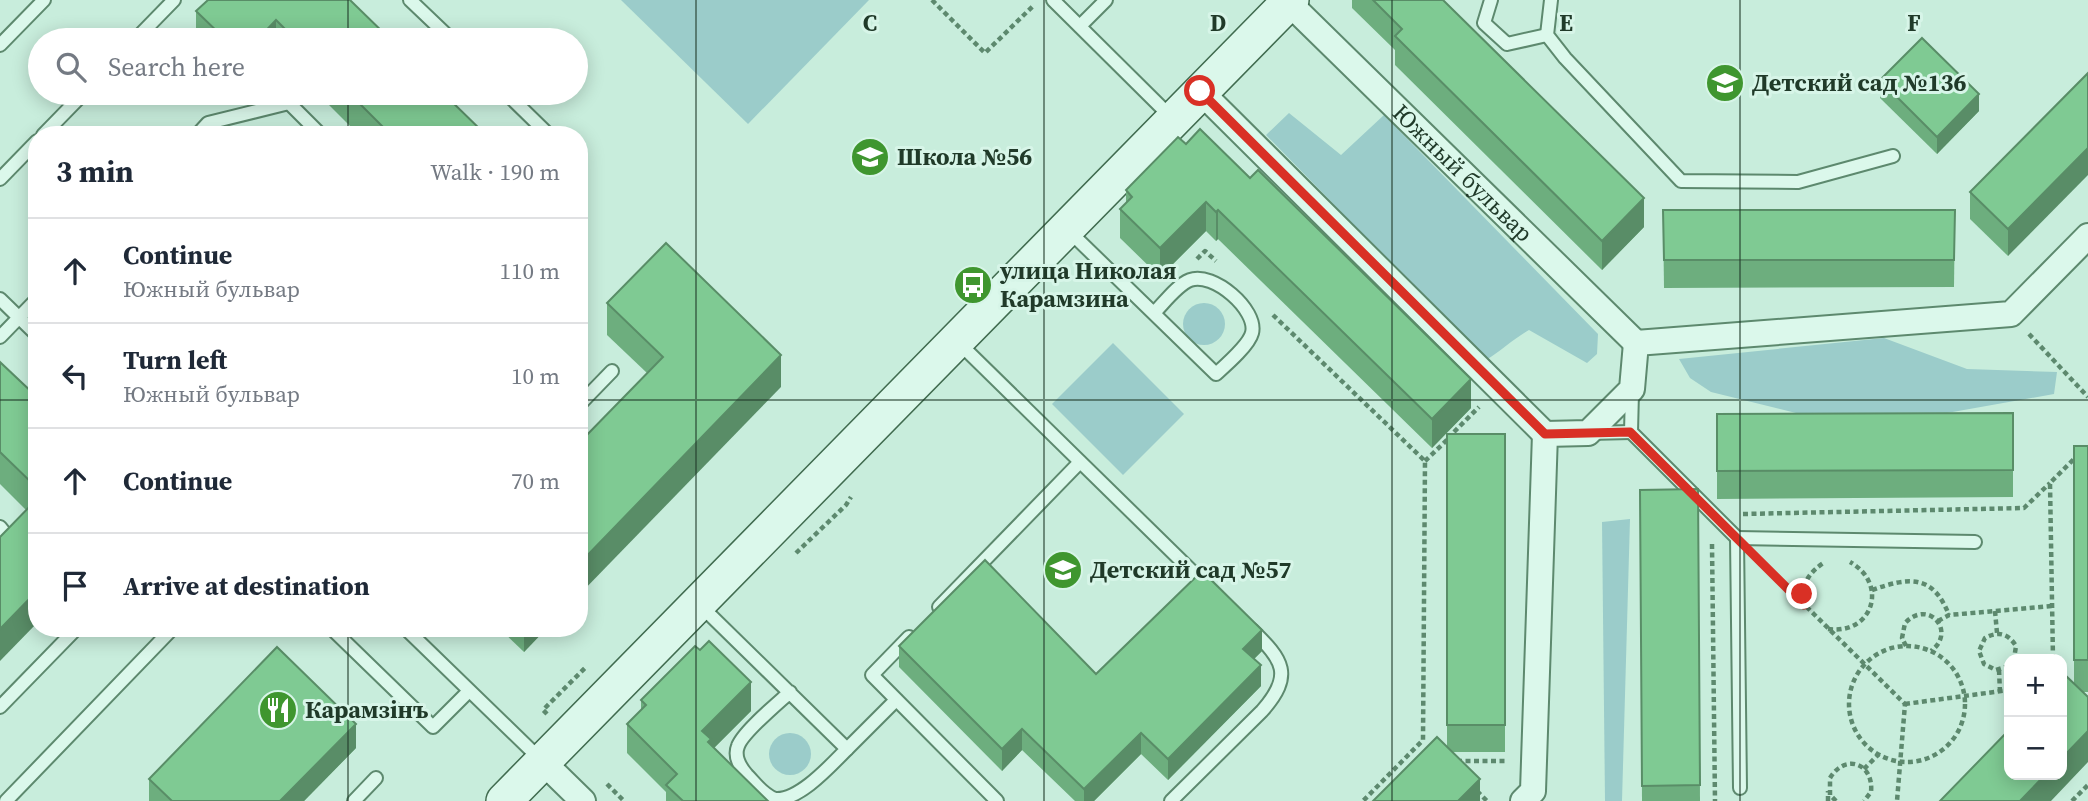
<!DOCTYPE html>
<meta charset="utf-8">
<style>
body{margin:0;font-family:"Source Serif 4",serif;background:#f6f6f7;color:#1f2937}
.controls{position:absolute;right:21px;bottom:21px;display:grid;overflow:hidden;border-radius:14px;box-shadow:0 4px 18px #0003}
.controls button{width:63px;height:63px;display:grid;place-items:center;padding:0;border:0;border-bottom:2px solid #e0e1e3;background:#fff;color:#1f2937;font:35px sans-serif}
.stop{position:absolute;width:21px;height:21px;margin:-16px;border:5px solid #d93025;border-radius:50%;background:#fff}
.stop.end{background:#d93025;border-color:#fff;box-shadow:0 2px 7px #0008}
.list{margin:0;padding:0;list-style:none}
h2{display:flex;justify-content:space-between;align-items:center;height:91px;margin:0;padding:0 28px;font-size:30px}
h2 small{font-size:23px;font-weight:400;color:#747a83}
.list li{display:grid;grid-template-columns:46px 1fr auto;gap:21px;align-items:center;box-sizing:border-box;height:105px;padding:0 28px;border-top:2px solid #e0e1e3}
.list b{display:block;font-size:26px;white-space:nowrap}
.list p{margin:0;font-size:23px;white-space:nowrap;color:#747a83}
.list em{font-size:23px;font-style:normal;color:#747a83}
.icon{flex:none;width:38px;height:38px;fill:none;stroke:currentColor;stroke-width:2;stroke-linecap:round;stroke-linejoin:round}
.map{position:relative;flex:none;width:2088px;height:801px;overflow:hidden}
.search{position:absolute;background:#fff;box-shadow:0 4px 18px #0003;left:28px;top:28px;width:560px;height:77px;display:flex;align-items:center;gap:18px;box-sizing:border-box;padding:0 24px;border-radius:38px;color:#747a83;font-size:26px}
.panel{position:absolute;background:#fff;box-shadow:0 4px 18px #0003;left:28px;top:126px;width:560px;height:511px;border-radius:28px}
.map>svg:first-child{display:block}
.green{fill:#9bccca}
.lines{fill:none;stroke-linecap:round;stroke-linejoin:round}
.lane-casing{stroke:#5d896e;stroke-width:16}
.street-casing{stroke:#5d896e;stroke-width:28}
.secondary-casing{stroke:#406b4f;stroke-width:38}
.path{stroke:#5d896e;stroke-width:4.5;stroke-dasharray:5 3.5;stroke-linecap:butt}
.lane{stroke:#dbf8eb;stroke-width:12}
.street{stroke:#dbf8eb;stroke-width:24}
.secondary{stroke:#dbf8eb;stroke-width:35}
.wall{fill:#6dae7e}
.shaded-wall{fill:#598d67}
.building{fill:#7fca93;stroke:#598d67;stroke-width:2}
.route{stroke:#d93025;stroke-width:9}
.grid{fill:none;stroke:#203a29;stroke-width:2;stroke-opacity:0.55}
.labels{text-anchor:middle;stroke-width:6;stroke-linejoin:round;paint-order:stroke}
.poi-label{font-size:24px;font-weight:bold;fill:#203a29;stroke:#d7f5e8;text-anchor:start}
.street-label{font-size:24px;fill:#203a29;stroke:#d7f5e8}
.grid-label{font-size:23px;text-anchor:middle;font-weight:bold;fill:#203a29;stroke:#d7f5e8;stroke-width:6;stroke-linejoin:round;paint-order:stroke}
</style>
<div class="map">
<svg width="2088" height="801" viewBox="0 0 2088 801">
<rect width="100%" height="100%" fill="#c8eddc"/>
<g class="green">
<polygon points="621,0 869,0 748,124"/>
<path d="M1289,113l52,42 43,-40 214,219 -1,20 -10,9 -58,-33c-16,9 -28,21 -43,30l-220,-225z"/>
<circle cx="1204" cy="324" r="21"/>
<polygon points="1884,338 1967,369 2057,372 2054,394 1947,413 1804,415 1711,392 1690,378 1679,359"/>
<polygon points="1113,343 1184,414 1123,475 1052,404"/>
<polygon points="1630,519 1622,801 1605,801 1602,522"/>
<circle cx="790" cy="754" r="21"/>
</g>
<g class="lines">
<defs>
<g id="lane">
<polyline points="410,0 452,40"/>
<polyline points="1053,0 1173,119"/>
<polyline points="1491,0 1484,23 1507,44 1547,35"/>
<polyline points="1551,0 1547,35 1565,58 1681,181 1798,182 1893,156"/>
<polyline points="1080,26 1106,0"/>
<polyline points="135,40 174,0"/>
<polyline points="0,45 44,0"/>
<polyline points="506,93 549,135"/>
<polyline points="43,135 84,93"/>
<polyline points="197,135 208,123 289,103 321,135"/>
<polyline points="0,179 37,141"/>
<path d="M1069,231l147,143c10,-9 33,-29 36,-41 6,-23 -39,-62 -62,-53 -13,5 -26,23 -36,33"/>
<polyline points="0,299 37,335"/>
<polyline points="0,337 37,299"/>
<polyline points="957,341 1209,588"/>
<polyline points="1632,392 1631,432 1737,538 1740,788"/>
<polyline points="579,405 612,371"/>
<polyline points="1589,433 1631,432"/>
<polyline points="0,527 4,532 0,536"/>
<polyline points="1737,538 1975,542"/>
<path d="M699,604l148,145c-16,16 -48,52 -72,50 -12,-4 -20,-16 -28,-24 -7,-8 -13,-19 -9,-29 5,-14 40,-43 52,-54"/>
<polyline points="939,607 1080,462"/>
<polyline points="331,628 433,727 469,691"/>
<polyline points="405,628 540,759"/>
<polyline points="909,637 872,675 997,801"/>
<polyline points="0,707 77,628"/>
<polyline points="847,749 896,700"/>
<polyline points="6,801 173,628"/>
<polyline points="354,801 376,778"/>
<path d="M1171,801l91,-90c32,-36 21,-51 -10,-81"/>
</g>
<g id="street">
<path id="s1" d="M1289,3l347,340"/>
<polyline points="1200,91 1545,434"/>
<polyline points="543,762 583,801"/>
<polyline points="1523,801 1533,791 1545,434 1588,433 1632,389 1636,343 2011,314 2088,236"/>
</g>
<polyline id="secondary" points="504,801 1291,0"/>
</defs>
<use href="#lane" class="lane-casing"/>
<use href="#street" class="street-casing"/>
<use href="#secondary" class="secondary-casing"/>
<g class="path">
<polyline points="932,0 985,53 1033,6"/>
<polyline points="1197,259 1205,251 1216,261"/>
<polyline points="1273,315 1425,461 1423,740 1363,801"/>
<polyline points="2029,334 2088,397"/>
<polyline points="1448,438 1479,407"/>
<polyline points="1425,461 1448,439 1452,439"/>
<polyline points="1743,514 2024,508 2050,483"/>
<polyline points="1712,544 1715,801"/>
<polyline points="796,553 846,505 851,497"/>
<polyline points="1758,559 1905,704 1897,801"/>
<path d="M1872,590c37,-13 61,-16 77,25"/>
<path d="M1804,604c-4,-19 5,-32 21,-42"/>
<polyline points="1995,611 1997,633"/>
<polyline points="1938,621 1949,615 2052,606"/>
<path d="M1828,629c45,6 61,-45 22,-67"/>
<path d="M1906,646l-4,-8 3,-15c24,-25 52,9 26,28"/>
<circle cx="1907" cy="704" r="58"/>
<polyline points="2053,659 2050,483 2078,455"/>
<path d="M2009,666l-13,4 -12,-6 -5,-13 6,-13c13,-7 23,-5 31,8l-2,13"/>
<polyline points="1999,670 2000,692"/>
<polyline points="1905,704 2009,690"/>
<polyline points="547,714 543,710 585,668"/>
<polyline points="1457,761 1508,761"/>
<polyline points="1864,769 1879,754"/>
<polyline points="607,784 624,801"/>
<polyline points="1477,791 1487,801"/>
<polyline points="1828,801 1828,791"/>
<path d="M1836,801l-6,-6v-17c15,-25 44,-15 41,14l-7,9"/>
<polyline points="2072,801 2088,785"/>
</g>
<use href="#lane" class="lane"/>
<use href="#street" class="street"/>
<use href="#secondary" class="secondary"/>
</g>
<g class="wall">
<polygon points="208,0 391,40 196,40 196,11"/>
<polygon points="1352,0 1443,0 1644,227 1602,270 1395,65 1395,50 1352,8"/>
<polygon points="2088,73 2008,256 1970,219 1970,192"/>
<polygon points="1880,80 1979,111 1937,154 1880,98"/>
<polygon points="317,93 443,93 486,135 359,135"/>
<polygon points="1178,137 1471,408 1432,448 1218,239 1216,241 1206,231 1160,277 1120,238 1120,209 1126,204 1126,190"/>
<polygon points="1663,210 1955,210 1954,287 1664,288"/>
<polygon points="607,303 781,387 647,373 607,335"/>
<polygon points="0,362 37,397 37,623 26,510 0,484"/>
<polygon points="2013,413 2013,497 1717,499 1717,414"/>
<polygon points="1447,434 1505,434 1505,752 1452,752 1480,801 1447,747"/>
<polygon points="2074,446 2088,446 2088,692 2083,692 2074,683"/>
<polygon points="1698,489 1700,801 1642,801 1640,490"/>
<polygon points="499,628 547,628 524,652"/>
<polygon points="899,646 1096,674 1262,651 1254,659 1261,686 1168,780 1141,754 1094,801 1075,801 1022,750 1002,771 899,667"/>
<polygon points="641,700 751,711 714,748 768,801 666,801 666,792 627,753 627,724 641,710"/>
<polygon points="356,748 304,801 149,801 149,779"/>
</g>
<g class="shaded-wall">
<polygon points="276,20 276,40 257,40"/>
<polygon points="1979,94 1979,111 1937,154 1937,137"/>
<polygon points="2088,148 2088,175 2008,256 2008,229"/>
<polygon points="1644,198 1644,227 1602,270 1602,241"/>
<polygon points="1206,202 1206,231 1160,277 1160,248"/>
<polygon points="1218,210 1218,239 1216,241 1216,212"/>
<polygon points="781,355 781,387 579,595 579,564"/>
<polygon points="1471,379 1471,408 1432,448 1432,419"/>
<polygon points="37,591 37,623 0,661 0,629"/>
<polygon points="524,628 547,628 524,652"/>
<polygon points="1262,630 1262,651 1243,670 1243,649"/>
<polygon points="1261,665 1261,686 1168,780 1168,759"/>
<polygon points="751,682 751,711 711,751 702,731"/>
<polygon points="356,724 356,748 304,801 280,801"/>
<polygon points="1022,729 1022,750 1002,771 1002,749"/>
<polygon points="2088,731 2088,762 2051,801 2020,801 2045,775 2062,775 2062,758"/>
<polygon points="1141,733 1141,754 1094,801 1084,801 1084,789"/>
<polygon points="1480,779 1480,801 1458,801"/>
</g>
<g class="building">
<polygon points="208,0 350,0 391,40 296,40 276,20 257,40 226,40 196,11"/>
<polygon points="1373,0 1443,0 1644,198 1602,241 1395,36 1402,29"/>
<polygon points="1922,38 1979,94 1937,137 1880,80"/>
<polygon points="2088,73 2088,148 2008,229 1970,192"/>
<polygon points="349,93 443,93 486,135 391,135"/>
<polygon points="1200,129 1250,178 1258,170 1471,379 1432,419 1218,210 1216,212 1206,202 1160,248 1120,209 1132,197 1126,190 1178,137 1186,144"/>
<polygon points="1663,210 1955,210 1954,260 1664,260"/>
<polygon points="666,243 781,355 579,564 579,443 663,357 607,303"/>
<polygon points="0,362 37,397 37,488 0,452"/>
<polygon points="2013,413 2013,470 1717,471 1717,414"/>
<rect x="1447" y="434" width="58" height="291"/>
<rect x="2074" y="446" width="14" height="214"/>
<polygon points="1698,489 1700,785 1642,786 1640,490"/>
<polygon points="37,499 37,591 0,629 0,537"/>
<polygon points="985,560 1096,674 1202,571 1262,630 1243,649 1261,665 1168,759 1141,733 1084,789 1022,729 1002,749 899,646"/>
<polygon points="709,641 751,682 702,731 711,739 708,742 768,801 683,801 666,785 677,774 627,724 646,705 641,700 695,646 700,650"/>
<polygon points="277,647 356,724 280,801 172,801 149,779"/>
<polygon points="2064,674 2088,697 2088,731 2062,758 2062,677"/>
<polygon points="2009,730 2009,775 2045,775 2020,801 1940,801"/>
<polygon points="1437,737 1480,779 1458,801 1373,801"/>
</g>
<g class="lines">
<polyline class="route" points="1200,91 1545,434 1630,432 1804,605 1802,594"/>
</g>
<path class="grid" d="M348,0v40M696,0v801M1044,0v801M1392,0v801M1740,0v801M348,93v42M0,400h37M579,400h1509M348,628v173"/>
<defs>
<symbol id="school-disc" viewBox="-11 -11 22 22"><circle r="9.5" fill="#3f962f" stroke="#d7f5e8"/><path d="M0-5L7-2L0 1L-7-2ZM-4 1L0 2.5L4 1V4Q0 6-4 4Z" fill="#fff"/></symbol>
<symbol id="bus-disc" viewBox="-11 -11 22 22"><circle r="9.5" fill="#3f962f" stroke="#d7f5e8"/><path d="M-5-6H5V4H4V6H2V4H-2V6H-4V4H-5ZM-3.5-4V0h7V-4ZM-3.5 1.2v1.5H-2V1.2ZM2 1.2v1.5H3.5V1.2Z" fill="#fff"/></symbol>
<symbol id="restaurant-disc" viewBox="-11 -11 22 22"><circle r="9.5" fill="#3f962f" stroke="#d7f5e8"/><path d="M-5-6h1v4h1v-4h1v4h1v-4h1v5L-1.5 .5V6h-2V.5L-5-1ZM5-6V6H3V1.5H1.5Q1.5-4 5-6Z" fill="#fff"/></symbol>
</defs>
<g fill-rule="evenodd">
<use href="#school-disc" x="1703" y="61" width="44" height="44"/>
<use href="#school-disc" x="848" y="135" width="44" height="44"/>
<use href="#bus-disc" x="951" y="263" width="44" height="44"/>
<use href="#school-disc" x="1041" y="548" width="44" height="44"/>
<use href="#restaurant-disc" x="256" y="688" width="44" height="44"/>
</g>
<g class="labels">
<g class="poi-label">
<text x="1752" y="91">Детский сад №136</text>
<text x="897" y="165">Школа №56</text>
<text x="1000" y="279">улица Николая<tspan x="1000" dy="28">Карамзина</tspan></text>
<text x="1090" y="578">Детский сад №57</text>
<text x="305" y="718">Карамзiнъ</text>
</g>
<g class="street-label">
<text dy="8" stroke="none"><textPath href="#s1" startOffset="243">Южный бульвар</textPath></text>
</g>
</g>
<g class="grid-label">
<text x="870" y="31">C</text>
<text x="1218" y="31">D</text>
<text x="1566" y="31">E</text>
<text x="1914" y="31">F</text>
</g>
</svg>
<div class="controls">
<button>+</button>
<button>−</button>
</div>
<div class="stop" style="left:1200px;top:91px"></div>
<div class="stop end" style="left:1802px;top:594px"></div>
<div class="search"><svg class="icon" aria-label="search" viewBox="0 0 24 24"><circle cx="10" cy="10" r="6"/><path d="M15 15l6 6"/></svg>Search here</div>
<section class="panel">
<h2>3 min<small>Walk · 190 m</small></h2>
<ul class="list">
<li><svg class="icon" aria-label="ahead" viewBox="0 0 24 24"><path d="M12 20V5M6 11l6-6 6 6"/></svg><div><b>Continue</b><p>Южный бульвар</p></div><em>110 m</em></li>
<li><svg class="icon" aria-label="left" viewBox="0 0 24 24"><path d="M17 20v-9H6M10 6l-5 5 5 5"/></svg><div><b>Turn left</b><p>Южный бульвар</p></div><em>10 m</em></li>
<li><svg class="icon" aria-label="ahead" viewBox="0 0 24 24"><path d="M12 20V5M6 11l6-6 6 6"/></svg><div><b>Continue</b></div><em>70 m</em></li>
<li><svg class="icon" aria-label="arrive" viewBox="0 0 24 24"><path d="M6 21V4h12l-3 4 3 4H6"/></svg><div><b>Arrive at destination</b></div></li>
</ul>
</section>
</div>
